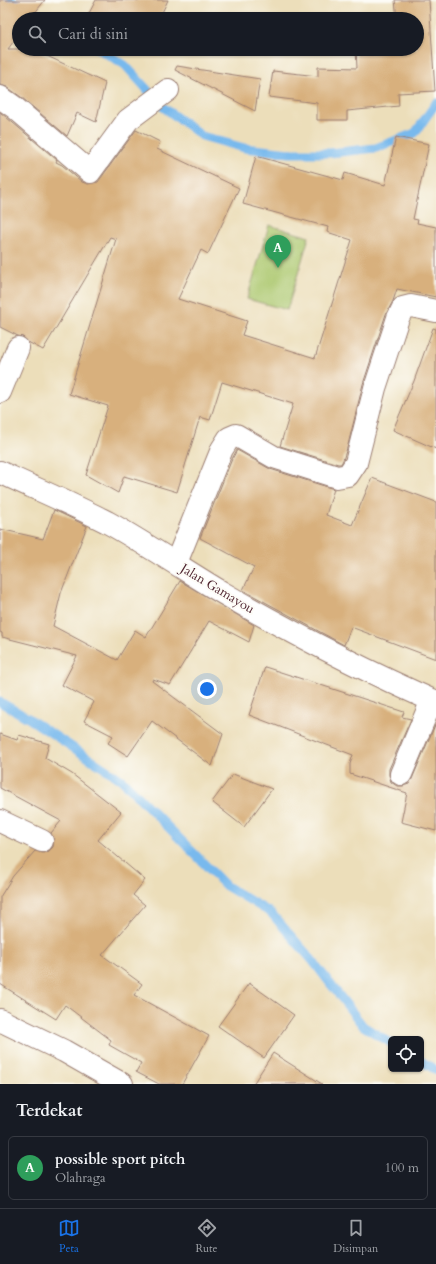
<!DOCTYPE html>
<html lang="id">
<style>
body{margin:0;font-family:Cardo,serif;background:#242831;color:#f1f3f6}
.controls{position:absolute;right:12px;bottom:12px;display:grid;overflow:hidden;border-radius:6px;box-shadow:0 1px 3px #0004}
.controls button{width:36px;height:36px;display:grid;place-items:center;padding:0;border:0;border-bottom:1px solid #363941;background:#171b24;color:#f1f3f6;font:20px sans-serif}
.you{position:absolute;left:207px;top:689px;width:14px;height:14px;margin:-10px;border:3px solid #fff;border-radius:50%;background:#1a73e8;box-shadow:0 0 0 6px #1a73e833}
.badge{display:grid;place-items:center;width:26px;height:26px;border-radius:50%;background:#1a73e8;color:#fff;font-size:13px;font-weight:700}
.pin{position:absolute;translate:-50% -33px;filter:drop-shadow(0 1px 2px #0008)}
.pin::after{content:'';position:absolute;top:21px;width:14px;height:12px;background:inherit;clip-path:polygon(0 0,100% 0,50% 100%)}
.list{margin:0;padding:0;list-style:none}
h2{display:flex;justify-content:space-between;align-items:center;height:52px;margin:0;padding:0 16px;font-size:17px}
h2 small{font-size:13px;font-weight:400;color:#9ea1a6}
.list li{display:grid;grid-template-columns:26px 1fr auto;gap:12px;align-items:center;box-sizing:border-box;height:64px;margin:0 8px 8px;padding:0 8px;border:1px solid #363941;border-radius:6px}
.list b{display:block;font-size:15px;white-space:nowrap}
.list p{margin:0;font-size:13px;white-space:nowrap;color:#9ea1a6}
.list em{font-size:13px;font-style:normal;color:#9ea1a6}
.icon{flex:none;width:22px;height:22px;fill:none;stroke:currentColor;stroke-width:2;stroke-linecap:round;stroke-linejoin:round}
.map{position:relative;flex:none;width:436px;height:1084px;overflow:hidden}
.search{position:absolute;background:#171b24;box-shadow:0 1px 3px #0004;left:12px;right:12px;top:12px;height:44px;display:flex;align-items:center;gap:10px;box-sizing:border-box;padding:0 14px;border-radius:22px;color:#9ea1a6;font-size:15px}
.sheet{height:124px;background:#171b24}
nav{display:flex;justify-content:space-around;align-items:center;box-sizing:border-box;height:56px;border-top:1px solid #363941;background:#171b24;font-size:11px;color:#9ea1a6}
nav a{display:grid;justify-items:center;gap:2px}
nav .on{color:#1a73e8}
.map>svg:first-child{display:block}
.green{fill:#abc76d;stroke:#7a734c}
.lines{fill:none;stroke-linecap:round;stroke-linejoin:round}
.stream{stroke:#78b9ed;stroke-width:9}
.building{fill:#d8b07d}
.minor-casing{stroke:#9b7e72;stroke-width:24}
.minor{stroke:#fff;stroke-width:22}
.labels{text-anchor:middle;stroke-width:4;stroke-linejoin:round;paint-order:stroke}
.street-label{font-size:13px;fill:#4a1f2b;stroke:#fdfcf7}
</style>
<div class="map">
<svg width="436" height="1084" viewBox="0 0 436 1084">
<rect width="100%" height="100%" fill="#fdfcf7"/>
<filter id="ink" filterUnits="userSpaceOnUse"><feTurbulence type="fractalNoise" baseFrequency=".025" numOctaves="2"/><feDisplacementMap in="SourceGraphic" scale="8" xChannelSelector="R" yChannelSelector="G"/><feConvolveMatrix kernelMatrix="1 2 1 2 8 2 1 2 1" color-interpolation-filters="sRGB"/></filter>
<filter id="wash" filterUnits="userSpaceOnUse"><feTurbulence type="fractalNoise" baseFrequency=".012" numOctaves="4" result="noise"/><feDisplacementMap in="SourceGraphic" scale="16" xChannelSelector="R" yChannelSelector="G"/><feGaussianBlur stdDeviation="0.9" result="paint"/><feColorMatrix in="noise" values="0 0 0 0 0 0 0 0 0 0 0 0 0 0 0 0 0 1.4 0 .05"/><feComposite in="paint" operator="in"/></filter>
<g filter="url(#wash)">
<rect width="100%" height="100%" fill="#ecdeba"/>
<polygon class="green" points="269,225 309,237 287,310 247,299"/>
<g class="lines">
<g class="stream">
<polyline points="10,0 47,19"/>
<polyline points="98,49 125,65 163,107 202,136 244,148 290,153 330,153 376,148 415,133 436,103"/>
<polyline points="0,702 28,718 122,780 226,886 271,913 312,960 363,1026 391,1043"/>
<polyline points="421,1061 436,1070"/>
</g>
</g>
<g id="blocks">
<g class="building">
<polygon points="0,0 45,0 30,19 19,19 19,34 8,49 32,49 105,83 96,122 77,113 67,136 21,97 7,87 0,85"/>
<polygon points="96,0 168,0 159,19 86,19"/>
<polygon points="395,0 429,0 435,91 398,93 399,106 347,111 347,120 317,120 317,103 269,97 273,71 318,76 318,67 357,68 356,49 417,49 417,19 397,19"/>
<polygon points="177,66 260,79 255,111 175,70"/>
<polygon points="0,112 57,160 56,162 62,165 82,182 88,184 98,182 136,130 160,142 157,149 239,188 208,254 201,250 178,299 247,321 242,335 315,358 352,240 327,232 328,227 243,204 256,156 343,180 345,173 385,185 396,137 429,144 413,219 418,220 417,223 436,227 436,297 397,289 393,301 386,314 363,384 348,445 343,460 341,464 338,464 280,446 293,404 222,382 210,420 200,417 177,492 124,476 118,493 86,475 108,406 69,394 116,239 110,237 43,350 28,342 23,337 18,336 0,327"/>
<polygon points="433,328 436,329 436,449 393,430 414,381"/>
<polygon points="237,450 270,469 334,489 326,515 352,525 372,478 436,502 436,659 351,627 344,645 243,590 254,567 200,538 232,459"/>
<polygon points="54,510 87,526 61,593 53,626 117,660 135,630 146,637 180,581 254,625 249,642 209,621 170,685 153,679 152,681 223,734 212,766 152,721 128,756 108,743 113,736 84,721 94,702 62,685 77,656 2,637 2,633 0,632 0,529 43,539"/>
<polygon points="265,667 404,712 402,717 411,719 389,769 389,775 391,782 397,786 403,786 409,784 412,779 435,725 436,725 436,831 401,822 407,793 350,774 350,764 353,755 249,715"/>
<polygon points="0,734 17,740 19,735 49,744 45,758 72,774 121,812 98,840 145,880 133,895 145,905 102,955 142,984 134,995 209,1036 182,1084 159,1084 136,1072 141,1063 109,1045 111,1040 65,1005 56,1019 0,984 0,897 13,876 35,851 43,853 49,851 53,847 54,840 51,833 61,821 0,788"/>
<polygon points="233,774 272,789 244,827 212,802"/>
<polygon points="249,983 294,1015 264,1058 218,1026"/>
<polygon points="273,1053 322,1084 253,1084"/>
</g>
</g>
</g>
<g filter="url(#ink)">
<use href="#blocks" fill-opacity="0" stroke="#9b7e72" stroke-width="1"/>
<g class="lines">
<defs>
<g id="minor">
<polyline points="0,97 14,107 90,172 128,120 168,90"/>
<polyline points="0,392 18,348"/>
<path d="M0,472c36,17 72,32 107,50 40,22 77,48 116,71 69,40 140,77 213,109"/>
<polyline points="176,563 222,449 229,438 236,435 274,457 337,477 348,475 356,463 375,388 398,318 403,308 411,306 436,311"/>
<polyline points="401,774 432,700"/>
<polyline points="0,821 42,841"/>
<polyline points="0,1020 64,1051 122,1084"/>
</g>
</defs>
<use href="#minor" class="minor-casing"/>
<use href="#minor" class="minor"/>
</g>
</g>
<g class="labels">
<g class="street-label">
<text transform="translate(218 588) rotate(31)" y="5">Jalan Gamayou</text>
</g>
</g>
</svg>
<div class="controls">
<button><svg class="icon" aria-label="locate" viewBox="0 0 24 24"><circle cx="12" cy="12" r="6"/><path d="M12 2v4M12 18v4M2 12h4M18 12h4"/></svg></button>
</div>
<div class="you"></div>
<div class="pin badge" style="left:278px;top:268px;background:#2e9e5b">A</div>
<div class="search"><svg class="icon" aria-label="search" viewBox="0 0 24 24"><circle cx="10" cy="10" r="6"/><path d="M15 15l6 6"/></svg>Cari di sini</div>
</div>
<section class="sheet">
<h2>Terdekat<small></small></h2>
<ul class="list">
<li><span class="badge" style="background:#2e9e5b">A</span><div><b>possible sport pitch</b><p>Olahraga</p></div><em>100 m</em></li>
</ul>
</section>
<nav>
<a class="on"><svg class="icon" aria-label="map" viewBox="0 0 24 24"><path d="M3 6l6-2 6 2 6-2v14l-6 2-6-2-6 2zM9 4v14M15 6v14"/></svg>Peta</a>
<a><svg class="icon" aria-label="directions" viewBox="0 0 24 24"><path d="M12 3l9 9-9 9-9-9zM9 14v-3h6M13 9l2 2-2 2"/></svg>Rute</a>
<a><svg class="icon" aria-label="saved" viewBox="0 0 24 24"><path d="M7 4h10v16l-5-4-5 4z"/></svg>Disimpan</a>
</nav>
